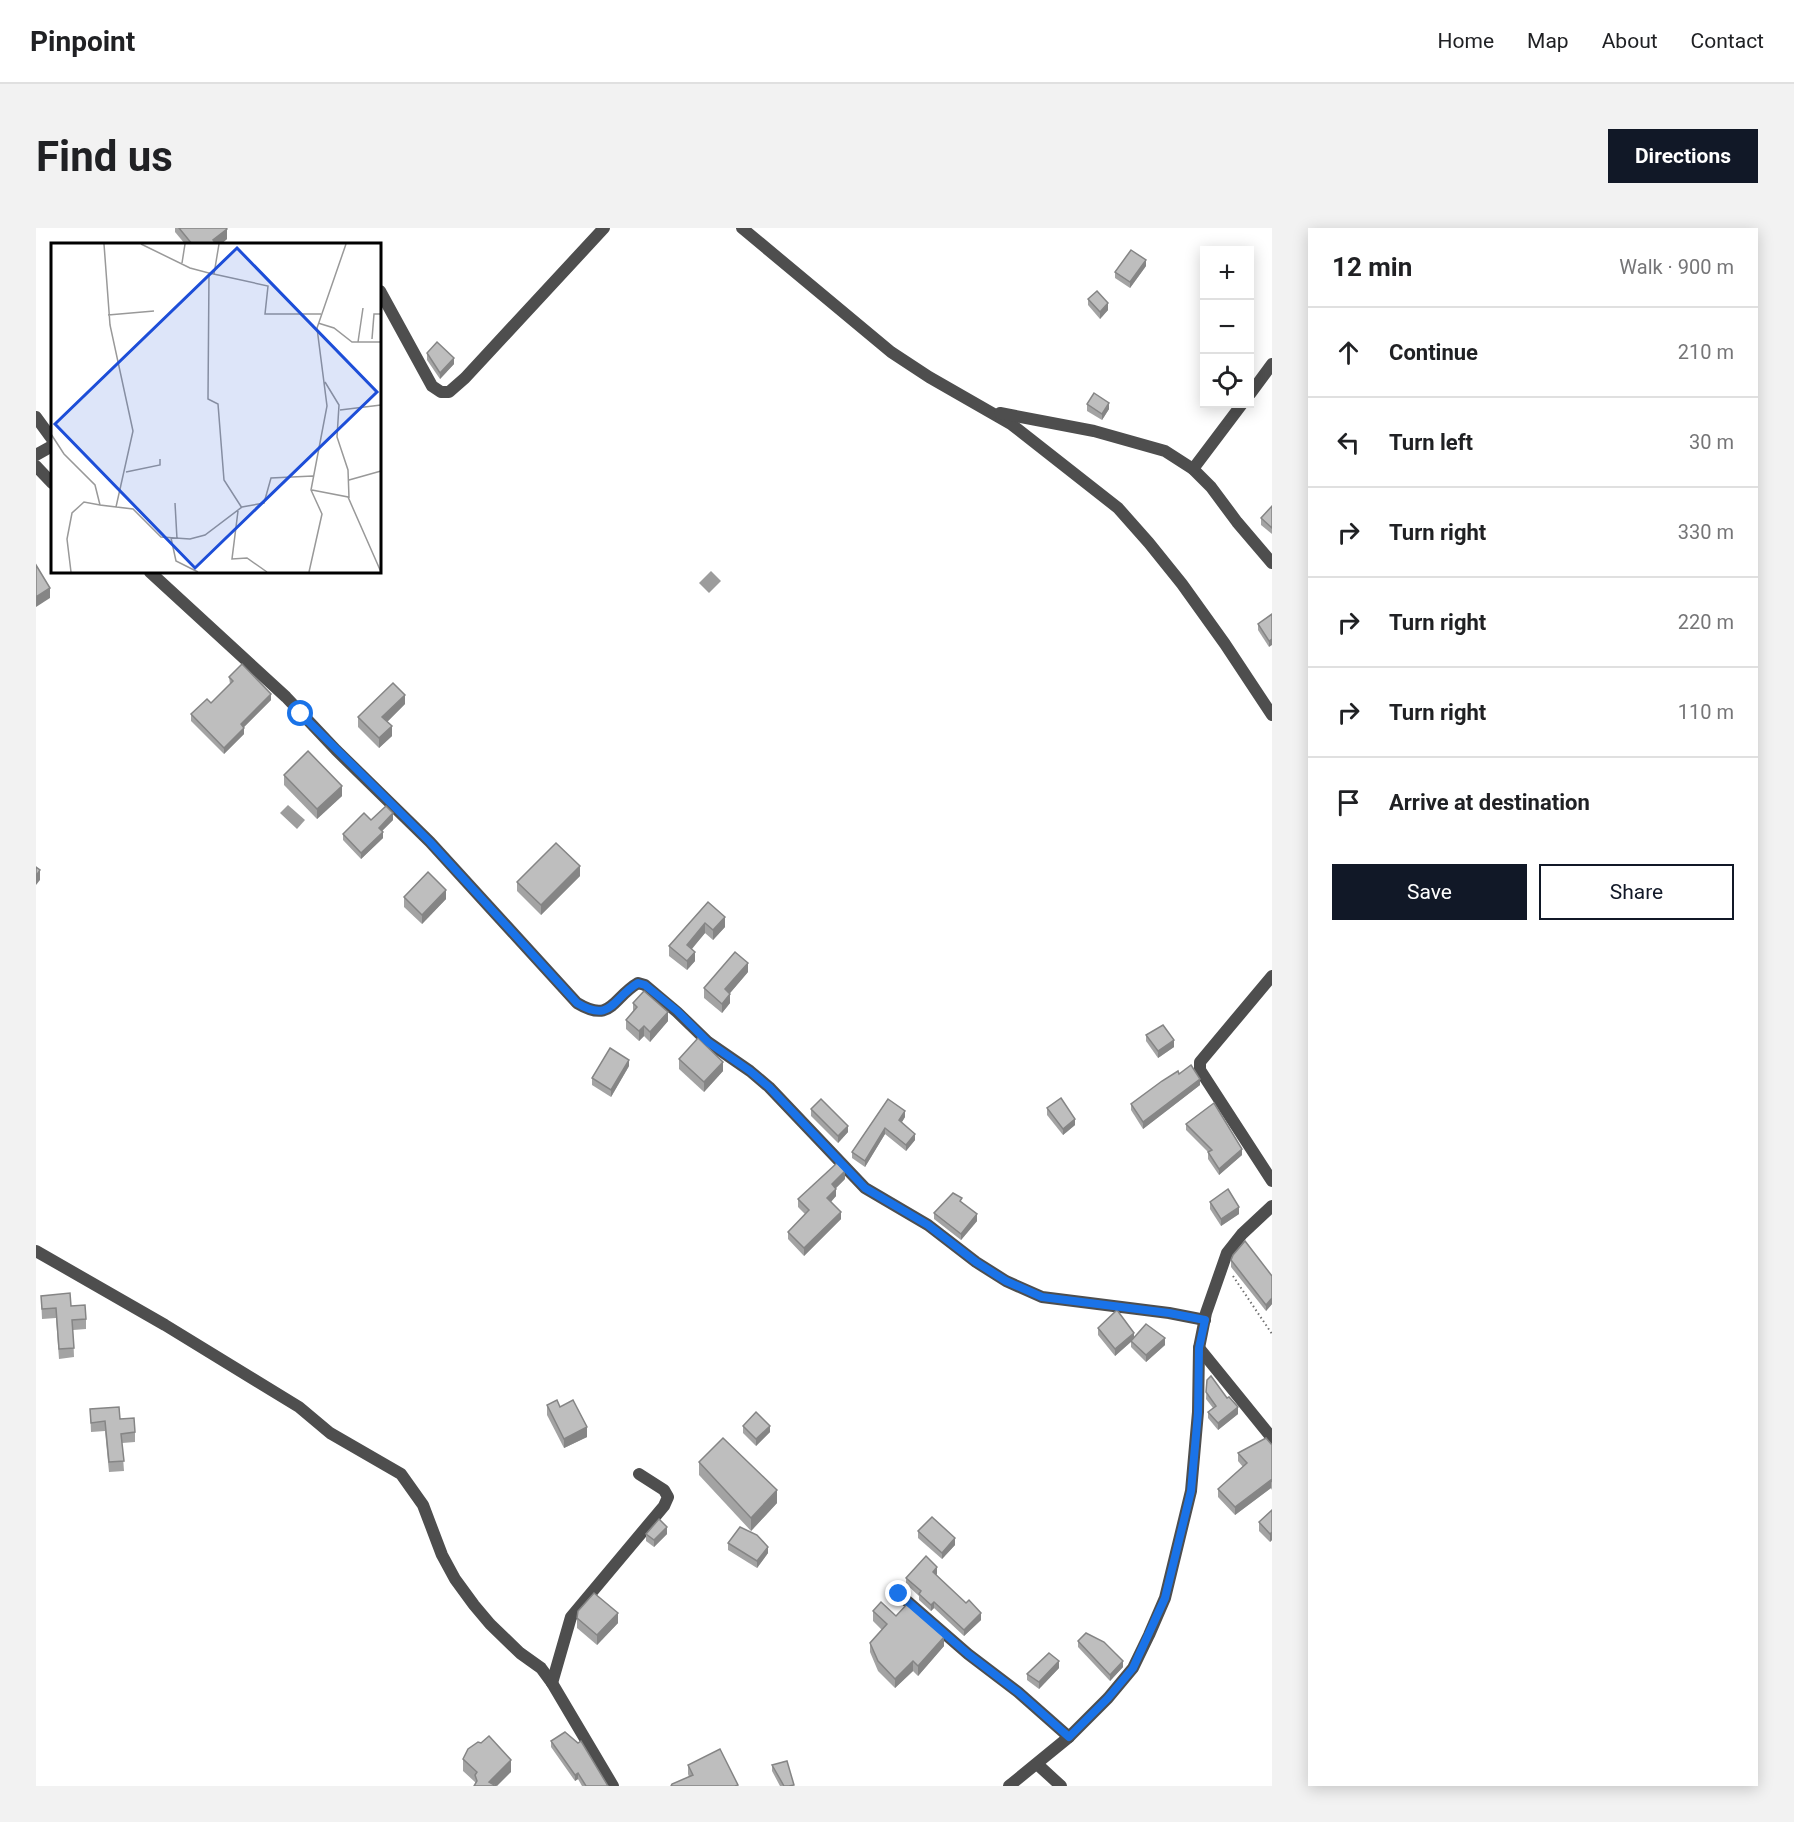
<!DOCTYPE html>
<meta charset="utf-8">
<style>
body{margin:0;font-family:Roboto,sans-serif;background:#f2f2f2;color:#202124}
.controls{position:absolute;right:18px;top:18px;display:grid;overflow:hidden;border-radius:0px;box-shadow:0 3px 15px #0003}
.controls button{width:54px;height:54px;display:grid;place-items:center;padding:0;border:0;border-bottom:2px solid #e0e0e0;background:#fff;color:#202124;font:30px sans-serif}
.stop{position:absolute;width:18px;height:18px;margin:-14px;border:4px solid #1a73e8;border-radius:50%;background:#fff}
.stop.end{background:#1a73e8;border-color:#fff;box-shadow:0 2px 6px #0008}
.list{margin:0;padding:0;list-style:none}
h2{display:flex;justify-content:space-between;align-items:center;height:78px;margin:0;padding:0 24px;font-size:26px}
h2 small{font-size:20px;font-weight:400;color:#757577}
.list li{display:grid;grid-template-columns:39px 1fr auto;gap:18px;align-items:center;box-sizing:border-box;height:90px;padding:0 24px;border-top:2px solid #e0e0e0}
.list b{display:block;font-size:22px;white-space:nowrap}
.list em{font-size:20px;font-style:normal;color:#757577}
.actions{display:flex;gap:12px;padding:18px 24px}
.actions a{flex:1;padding:14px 0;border:2px solid #111827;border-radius:0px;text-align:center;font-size:21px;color:#111827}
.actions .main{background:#111827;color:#fff}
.icon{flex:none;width:33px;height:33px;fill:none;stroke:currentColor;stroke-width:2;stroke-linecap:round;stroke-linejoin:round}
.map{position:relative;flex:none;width:1236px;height:1558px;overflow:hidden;border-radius:0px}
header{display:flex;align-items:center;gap:36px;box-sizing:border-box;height:84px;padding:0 30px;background:#fff;border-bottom:2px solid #e0e0e0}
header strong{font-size:28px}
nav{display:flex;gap:33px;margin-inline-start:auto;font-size:21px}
.intro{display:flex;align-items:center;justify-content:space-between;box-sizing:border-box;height:144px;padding:0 36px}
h1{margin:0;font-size:42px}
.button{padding:15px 27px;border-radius:0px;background:#111827;color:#fff;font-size:21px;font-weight:700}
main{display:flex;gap:36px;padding:0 36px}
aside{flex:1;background:#fff;border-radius:0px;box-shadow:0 3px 15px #0003}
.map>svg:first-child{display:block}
.water{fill:#9c9c9c}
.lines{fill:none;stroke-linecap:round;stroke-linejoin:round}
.path{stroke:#707070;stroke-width:2;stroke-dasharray:1.5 3;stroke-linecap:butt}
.street{stroke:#4e4e4e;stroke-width:12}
.wall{fill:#a3a3a3}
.shaded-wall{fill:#858585}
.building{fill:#bebebe;stroke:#858585;stroke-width:1.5}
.route{stroke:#1a73e8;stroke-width:8}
.inset-road{fill:none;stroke:#999;stroke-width:1.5}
.view{fill:#1d4ed8;fill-opacity:0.15;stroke:#1d4ed8;stroke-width:3}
.inset-edge{fill:none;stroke:#000;stroke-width:3}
</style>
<header>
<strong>Pinpoint</strong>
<nav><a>Home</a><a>Map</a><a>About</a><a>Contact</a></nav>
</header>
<div class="intro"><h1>Find us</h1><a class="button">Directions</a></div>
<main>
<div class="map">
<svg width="1236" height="1558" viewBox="0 0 1236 1558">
<rect width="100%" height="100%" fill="#fff"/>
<g class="water">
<polygon points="675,343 685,353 673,365 663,355"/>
<polygon points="252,577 269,592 261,601 244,585"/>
</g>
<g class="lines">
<polyline class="path" points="1197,1048 1236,1106"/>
<g class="street">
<polyline points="706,0 855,124 893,149 975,196 1082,280 1113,315 1146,356 1189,416 1236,487"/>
<polyline points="344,63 396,158 405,164 413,164 429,150 568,0"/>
<polyline points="1214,166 1236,136"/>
<polyline points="964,185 1058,203 1129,223 1157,241 1175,259 1201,294 1236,335"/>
<polyline points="0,189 16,211"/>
<polyline points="0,227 16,218"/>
<polyline points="0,238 16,255"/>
<polyline points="1157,241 1206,176"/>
<path d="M114,344l136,125 50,53 94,92 147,161c35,21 35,-5 61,-20l7,2 32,27 31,30 42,29 19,16 96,101 63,37 48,37 30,19 36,16 127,16 36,7"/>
<polyline points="1236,748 1164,834 1164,842 1236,953"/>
<polyline points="0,1023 129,1097 263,1179 294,1205 365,1246 387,1277 406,1327 419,1351 438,1377 454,1396 484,1425 505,1440 516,1455 577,1558"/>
<polyline points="1163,1120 1236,1210"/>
<polyline points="863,1366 932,1426 982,1464 1033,1509"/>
<polyline points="516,1455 535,1389 628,1278 632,1269 628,1262 603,1246"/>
<polyline points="1001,1536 1025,1558"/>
<polyline points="973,1558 1033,1509 1072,1470 1097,1440 1113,1407 1129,1370 1155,1263 1162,1184 1163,1120 1170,1085 1191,1025 1206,1006 1236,978"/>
</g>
</g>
<g class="wall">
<polygon points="139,0 190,0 191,11 185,16 149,16 139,4"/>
<polygon points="1110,38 1094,60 1079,50 1079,44"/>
<polygon points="1052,71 1072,82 1064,91 1052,77"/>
<polygon points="391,125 418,136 404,151 391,132"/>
<polygon points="1051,176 1073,181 1066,192 1051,183"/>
<polygon points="1236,278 1236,306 1225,297 1225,290"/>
<polygon points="1236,386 1233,419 1222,402 1222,396"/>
<polygon points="193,449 235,472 208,499 208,506 188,526 155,493 155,486 175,475 194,456"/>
<polygon points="369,476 351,494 356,508 343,520 322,499 322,489"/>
<polygon points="248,547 306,568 281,591 248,557"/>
<polygon points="335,592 357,592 346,603 347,610 325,631 307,612 307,606"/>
<polygon points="544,648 505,687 481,663 481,654"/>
<polygon points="368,669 410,671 386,696 368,679"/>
<polygon points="672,674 689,699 677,712 669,705 655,721 659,733 651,742 633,728 633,718"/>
<polygon points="712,744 694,765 694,775 686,785 668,770 668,760"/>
<polygon points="597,775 632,793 614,814 608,808 603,813 590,801 590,792 597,783"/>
<polygon points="1110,807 1138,819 1122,830 1110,813"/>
<polygon points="643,831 687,843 668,864 643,841"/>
<polygon points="593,838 575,869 556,857 556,850"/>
<polygon points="1143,846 1164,857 1107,901 1095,882 1095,876"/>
<polygon points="852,871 869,889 865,895 879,912 870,923 849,906 829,939 816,930 816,924"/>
<polygon points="1011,880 1039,897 1027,907 1011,887"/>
<polygon points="775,881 812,904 802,915 775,888"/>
<polygon points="1150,896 1206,927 1183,947 1172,931 1172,924 1150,902"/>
<polygon points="809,951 800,960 800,968 795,974 805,991 768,1028 752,1011 752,1004 769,986 762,979 762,971"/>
<polygon points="926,974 941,993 925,1012 898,991 898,985"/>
<polygon points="1174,974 1203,986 1185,998 1174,981"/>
<polygon points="1195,1032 1236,1048 1236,1076 1230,1083 1195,1039"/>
<polygon points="5,1068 35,1078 50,1091 50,1101 37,1102 38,1129 23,1131 20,1090 6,1091"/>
<polygon points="1062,1100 1098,1109 1129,1117 1110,1134 1095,1119 1095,1114 1079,1128 1062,1107"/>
<polygon points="1171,1152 1202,1186 1182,1202 1172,1190 1172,1184 1177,1180 1170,1171"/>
<polygon points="511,1177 524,1179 551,1209 528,1220 511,1187"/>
<polygon points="54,1181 84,1191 99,1204 99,1214 86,1215 88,1243 73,1244 69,1203 55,1204"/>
<polygon points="707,1198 734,1204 720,1218 707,1205"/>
<polygon points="1236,1217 1236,1262 1235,1260 1199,1287 1182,1269 1182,1261 1207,1239 1202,1233 1202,1225"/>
<polygon points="663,1234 741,1275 715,1303 663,1247"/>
<polygon points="1236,1282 1236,1312 1234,1314 1223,1303 1223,1294"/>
<polygon points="882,1303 919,1317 906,1331 882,1310"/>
<polygon points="610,1306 631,1306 618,1319 610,1313"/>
<polygon points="692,1315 732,1325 721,1340 692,1322"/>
<polygon points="901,1346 900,1347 945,1392 928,1408 898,1380 895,1383 883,1372 883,1368 870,1356 870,1350"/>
<polygon points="837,1383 860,1388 908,1418 882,1448 877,1443 859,1460 842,1443 834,1424 834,1415 846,1402 837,1393"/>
<polygon points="541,1390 582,1395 561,1417 541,1400"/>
<polygon points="1042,1413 1087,1439 1074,1453 1042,1419"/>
<polygon points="1023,1440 1003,1461 991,1452 991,1446"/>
<polygon points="515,1513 572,1558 546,1558 542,1551 539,1553 515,1519"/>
<polygon points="427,1531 475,1544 439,1557 439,1554 427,1543"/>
<polygon points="652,1537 702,1558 653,1549 652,1546"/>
<polygon points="736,1537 758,1558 744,1558 736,1543"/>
</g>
<g class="shaded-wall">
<polygon points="191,1 191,11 185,16 177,16 177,12"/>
<polygon points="1110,32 1110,38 1094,60 1094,54"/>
<polygon points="1072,75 1072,82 1064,91 1064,84"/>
<polygon points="418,130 418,136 404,151 404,145"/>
<polygon points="1073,175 1073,181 1066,192 1066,186"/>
<polygon points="14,360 14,370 0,379 0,369"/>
<polygon points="1236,411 1236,417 1233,419 1233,413"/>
<polygon points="235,466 235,472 205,502 205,496"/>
<polygon points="369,467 369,476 346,499 346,489"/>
<polygon points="356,498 356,508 343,520 343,510"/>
<polygon points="208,500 208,506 188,526 188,520"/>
<polygon points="306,558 306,568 281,591 281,581"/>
<polygon points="357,585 357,592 343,606 343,600"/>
<polygon points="347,604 347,610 325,631 325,625"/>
<polygon points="544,638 544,648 505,687 505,677"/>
<polygon points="4,642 4,652 0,657 0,648"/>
<polygon points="410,662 410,671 386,696 386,687"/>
<polygon points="689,689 689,699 677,712 677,702"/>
<polygon points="669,695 669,705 651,727 651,717"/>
<polygon points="659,724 659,733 651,742 651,733"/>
<polygon points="712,735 712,744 689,771 689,761"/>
<polygon points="694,766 694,775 686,785 686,776"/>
<polygon points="632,784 632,793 614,814 614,804"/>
<polygon points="608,798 608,808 603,813 603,803"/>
<polygon points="1138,812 1138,819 1122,830 1122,823"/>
<polygon points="593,832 593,838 575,869 575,862"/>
<polygon points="687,834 687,843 668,864 668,854"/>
<polygon points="1164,851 1164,857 1107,901 1107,894"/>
<polygon points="869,883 869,889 863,899 863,892"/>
<polygon points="1039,891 1039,897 1027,907 1027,901"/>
<polygon points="812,898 812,904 802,915 802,908"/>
<polygon points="849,900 849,906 829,939 829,933"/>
<polygon points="879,906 879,912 870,923 870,917"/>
<polygon points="1206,921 1206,927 1183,947 1183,941"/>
<polygon points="809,943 809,951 796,964 796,956"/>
<polygon points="800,961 800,968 791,978 791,970"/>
<polygon points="1203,979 1203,986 1185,998 1185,991"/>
<polygon points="805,984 805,991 768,1028 768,1020"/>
<polygon points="941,986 941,993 925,1012 925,1006"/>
<polygon points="1236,1070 1236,1076 1230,1083 1230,1077"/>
<polygon points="1098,1105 1098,1111 1079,1128 1079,1121"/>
<polygon points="1129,1110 1129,1117 1110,1134 1110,1127"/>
<polygon points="1202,1179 1202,1186 1182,1202 1182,1195"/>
<polygon points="734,1198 734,1204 720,1218 720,1211"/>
<polygon points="551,1199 551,1209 528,1220 528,1211"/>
<polygon points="1235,1252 1235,1260 1199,1287 1199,1279"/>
<polygon points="741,1262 741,1275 715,1303 715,1290"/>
<polygon points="631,1299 631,1306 618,1319 618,1312"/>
<polygon points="1236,1304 1236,1312 1234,1314 1234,1306"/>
<polygon points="919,1310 919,1317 906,1331 906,1325"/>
<polygon points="732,1319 732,1325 721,1340 721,1333"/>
<polygon points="901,1339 901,1346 897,1351 897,1344"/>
<polygon points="898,1374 898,1380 895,1383 895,1377"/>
<polygon points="582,1385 582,1395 561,1417 561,1407"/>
<polygon points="945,1385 945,1392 928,1408 928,1402"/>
<polygon points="908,1409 908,1418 882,1448 882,1438"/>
<polygon points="877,1433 877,1443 859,1460 859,1451"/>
<polygon points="1023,1433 1023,1440 1003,1461 1003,1454"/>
<polygon points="1087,1433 1087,1439 1074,1453 1074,1447"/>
<polygon points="475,1532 475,1544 461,1558 453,1554"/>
<polygon points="542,1545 542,1551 539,1553 539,1547"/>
</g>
<g class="building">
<polygon points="143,0 190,0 191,1 177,12 180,16 156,16"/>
<polygon points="1095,22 1110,32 1094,54 1079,44"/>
<polygon points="1061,63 1072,75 1064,84 1052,71"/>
<polygon points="401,114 418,130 404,145 391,125"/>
<polygon points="1058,165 1073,175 1066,186 1051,176"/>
<polygon points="1236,278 1236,300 1225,290"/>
<polygon points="0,337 14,360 0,369"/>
<polygon points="1236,386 1236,411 1233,413 1222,396"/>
<polygon points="206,436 235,466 205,496 208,500 188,520 155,486 171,471 175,475 197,453 193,449"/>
<polygon points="357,455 369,467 346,489 356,498 343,510 322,489"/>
<polygon points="272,523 306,558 281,581 248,547"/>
<polygon points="350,578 357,585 343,600 347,604 325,625 307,606 328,585 335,592"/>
<polygon points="520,615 544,638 505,677 481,654"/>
<polygon points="0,639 4,642 0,648"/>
<polygon points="392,644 410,662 386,687 368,669"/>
<polygon points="672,674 689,689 677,702 669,695 651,717 659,724 651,733 633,718"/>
<polygon points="699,724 712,735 689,761 694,766 686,776 668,760"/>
<polygon points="608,763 632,784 614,804 608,798 603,803 590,792 601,779 597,775"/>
<polygon points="1127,797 1138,812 1122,823 1110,807"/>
<polygon points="662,810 687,834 668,854 643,831"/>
<polygon points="574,820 593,832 575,862 556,850"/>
<polygon points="1155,837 1164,851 1107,894 1095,876 1126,853 1142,843 1143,846"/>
<polygon points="1025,870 1039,891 1027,901 1011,880"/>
<polygon points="785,871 812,898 802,908 775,881"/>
<polygon points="852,871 869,883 863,892 879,906 870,917 849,900 829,933 816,924"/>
<polygon points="1178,875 1206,921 1183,941 1172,924 1176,922 1150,896"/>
<polygon points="801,935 809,943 796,956 800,961 791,970 805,984 768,1020 752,1004 773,982 762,971"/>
<polygon points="1192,961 1203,979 1185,991 1174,974"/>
<polygon points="917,965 926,970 924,973 941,986 925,1006 898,985"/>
<polygon points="1209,1013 1236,1048 1236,1070 1230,1077 1195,1032 1197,1027"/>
<polygon points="34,1065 35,1078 49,1077 50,1091 36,1092 38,1120 23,1121 20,1080 6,1081 5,1068"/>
<polygon points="1081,1082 1098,1105 1079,1121 1062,1100"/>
<polygon points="1110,1096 1129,1110 1110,1127 1095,1113"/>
<polygon points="1175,1148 1191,1170 1193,1169 1202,1179 1182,1195 1172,1184 1180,1178 1170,1164 1171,1152"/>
<polygon points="521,1172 524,1179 537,1172 551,1199 528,1211 511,1177"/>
<polygon points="83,1179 84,1191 98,1190 99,1204 85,1206 88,1233 73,1234 69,1193 55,1195 54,1181"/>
<polygon points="720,1184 734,1198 720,1211 707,1198"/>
<polygon points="687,1210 741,1262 715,1290 663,1234"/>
<polygon points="1230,1210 1236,1217 1236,1254 1235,1252 1199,1279 1182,1261 1211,1235 1202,1225"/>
<polygon points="1236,1282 1236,1304 1234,1306 1223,1294"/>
<polygon points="896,1289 919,1310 906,1325 882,1303"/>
<polygon points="623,1291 631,1299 618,1312 610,1306"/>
<polygon points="704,1299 721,1307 732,1319 721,1333 692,1315"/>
<polygon points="890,1328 901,1339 897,1344 930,1375 933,1372 945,1385 928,1402 898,1374 895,1377 883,1366 885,1363 870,1350"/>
<polygon points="558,1365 582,1385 561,1407 541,1390 542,1383"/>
<polygon points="845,1374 860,1388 872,1375 908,1409 882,1438 877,1433 859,1451 842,1433 834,1415 851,1396 837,1383"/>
<polygon points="1050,1405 1068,1414 1087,1433 1074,1447 1042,1413"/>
<polygon points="1013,1425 1023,1433 1003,1454 991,1446"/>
<polygon points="529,1504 542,1515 545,1513 572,1558 550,1558 542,1545 539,1547 515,1513"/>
<polygon points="453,1508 475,1532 453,1554 460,1558 438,1558 441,1553 439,1547 441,1544 427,1531 432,1521 442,1514 445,1515"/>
<polygon points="684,1521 702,1557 699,1558 635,1558 636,1556 657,1547 652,1537"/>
<polygon points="751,1533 758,1557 753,1558 748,1558 736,1537"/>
</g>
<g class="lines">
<path class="route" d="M265,486l129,128 147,161c35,21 35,-5 61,-20l7,2 32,26 31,31 42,29 19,16 96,101 63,37 48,37 30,19 36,16 127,16 36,7 -6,28 -1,65 -7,78 -26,107 -32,70 -25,30 -39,39 -51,-45 -50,-38 -69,-60"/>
</g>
<g transform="translate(15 15)">
<rect width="330" height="330" fill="#fff"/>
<path class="inset-road" d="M53,1l6,81 23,106 -17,76M90,1l49,24 19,5 -1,126 10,5 6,76 18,28M131,20l3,-19M158,30l59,13 -3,28h56M163,31l5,-30M57,72l46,-4M267,80l16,5 18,14h29M321,96l2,-25h7M307,99l5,-34M274,139l14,23 -2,32 11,33 1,28M289,167l41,-5M0,191l13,20 31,31 5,20 33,4 28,28 29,2 15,-4 37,-28 22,-4 7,-25 42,-2M75,229l34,-7v-6M298,237l32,-9M261,247l36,7 33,75M124,260l2,36M187,268l-6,48 15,-1 20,14M120,295l5,23 22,11M20,329l-4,-33 5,-26 12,-11 16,3M258,329l13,-58 -11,-24 16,-84 -10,-78 29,-84"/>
<path class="view" d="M186,5l140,144 -182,176 -140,-144z"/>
<rect width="330" height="330" class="inset-edge"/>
</g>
</svg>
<div class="controls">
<button>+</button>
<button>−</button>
<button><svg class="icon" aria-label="locate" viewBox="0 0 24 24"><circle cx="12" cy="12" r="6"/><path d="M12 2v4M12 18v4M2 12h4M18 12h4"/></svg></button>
</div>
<div class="stop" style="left:265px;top:486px"></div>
<div class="stop end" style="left:863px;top:1366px"></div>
</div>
<aside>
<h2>12 min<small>Walk · 900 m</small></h2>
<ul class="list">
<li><svg class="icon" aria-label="ahead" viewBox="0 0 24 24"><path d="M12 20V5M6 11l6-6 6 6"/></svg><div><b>Continue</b></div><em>210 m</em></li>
<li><svg class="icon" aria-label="left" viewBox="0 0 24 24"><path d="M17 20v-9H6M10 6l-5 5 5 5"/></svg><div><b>Turn left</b></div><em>30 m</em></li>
<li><svg class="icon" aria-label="right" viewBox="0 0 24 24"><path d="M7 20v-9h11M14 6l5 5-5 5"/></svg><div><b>Turn right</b></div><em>330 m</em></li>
<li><svg class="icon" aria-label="right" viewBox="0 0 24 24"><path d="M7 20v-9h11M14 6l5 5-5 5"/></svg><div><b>Turn right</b></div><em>220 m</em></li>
<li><svg class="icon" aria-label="right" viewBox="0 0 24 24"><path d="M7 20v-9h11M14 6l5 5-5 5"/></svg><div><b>Turn right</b></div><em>110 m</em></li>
<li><svg class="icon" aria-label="arrive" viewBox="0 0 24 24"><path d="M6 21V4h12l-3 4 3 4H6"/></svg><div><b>Arrive at destination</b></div></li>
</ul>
<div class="actions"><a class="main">Save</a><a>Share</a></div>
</aside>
</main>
